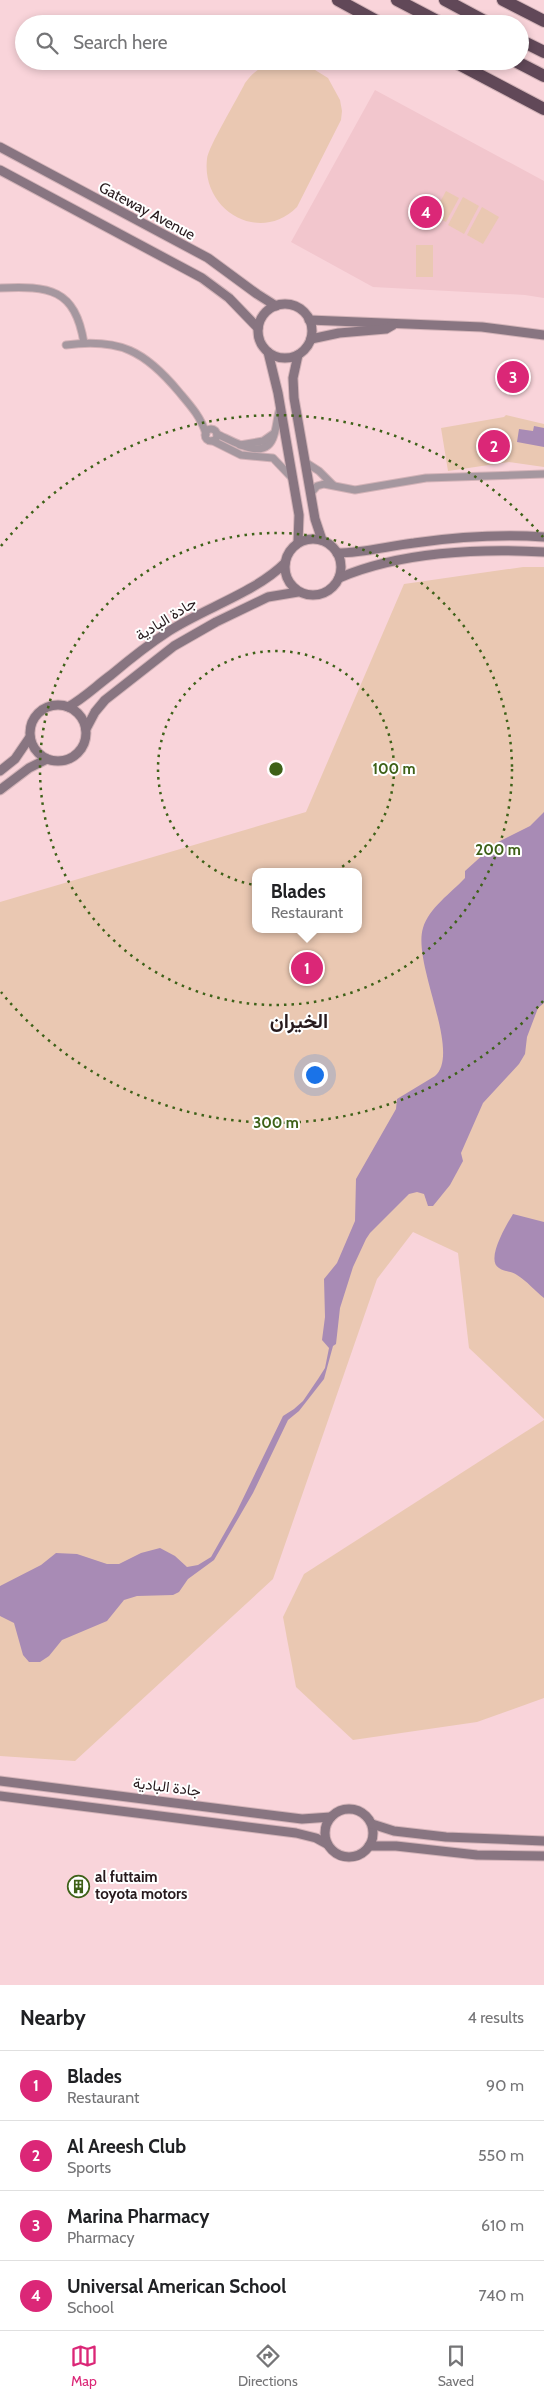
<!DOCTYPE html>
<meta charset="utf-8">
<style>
body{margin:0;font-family:Cabin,Vazirmatn,sans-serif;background:#f2f2f2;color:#202124}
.you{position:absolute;left:314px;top:1074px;width:18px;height:18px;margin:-12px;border:4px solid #fff;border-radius:50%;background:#1a73e8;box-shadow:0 0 0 8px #1a73e833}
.badge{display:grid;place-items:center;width:32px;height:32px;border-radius:50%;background:#db2777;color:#fff;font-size:16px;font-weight:700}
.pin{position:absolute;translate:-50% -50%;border:2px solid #fff;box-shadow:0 1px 5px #0006}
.popup{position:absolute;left:252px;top:868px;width:110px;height:65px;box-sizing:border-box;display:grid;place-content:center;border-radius:10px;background:#fff;filter:drop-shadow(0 1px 4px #0005);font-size:16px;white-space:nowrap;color:#757577}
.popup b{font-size:19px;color:#202124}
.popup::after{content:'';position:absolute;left:50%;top:100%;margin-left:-10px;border:10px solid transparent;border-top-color:#fff}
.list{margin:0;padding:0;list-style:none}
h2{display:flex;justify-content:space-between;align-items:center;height:65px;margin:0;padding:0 20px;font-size:21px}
h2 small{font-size:16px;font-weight:400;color:#757577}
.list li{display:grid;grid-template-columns:32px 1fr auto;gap:15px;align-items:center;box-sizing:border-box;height:70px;padding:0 20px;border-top:1px solid #e0e0e0}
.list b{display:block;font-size:19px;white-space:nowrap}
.list p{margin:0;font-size:16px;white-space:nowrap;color:#757577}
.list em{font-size:16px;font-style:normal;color:#757577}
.icon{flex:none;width:28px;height:28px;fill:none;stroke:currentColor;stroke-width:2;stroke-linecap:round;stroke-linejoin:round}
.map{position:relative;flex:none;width:544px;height:1985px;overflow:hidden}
.search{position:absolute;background:#fff;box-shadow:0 2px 8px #0003;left:15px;right:15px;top:15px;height:55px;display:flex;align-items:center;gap:12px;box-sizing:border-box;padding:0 18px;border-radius:28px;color:#757577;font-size:19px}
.sheet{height:345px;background:#fff}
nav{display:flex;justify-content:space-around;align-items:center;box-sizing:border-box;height:70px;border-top:1px solid #e0e0e0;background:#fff;font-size:14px;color:#757577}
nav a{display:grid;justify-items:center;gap:2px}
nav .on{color:#db2777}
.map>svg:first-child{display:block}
.built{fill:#f2c6cd}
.green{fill:#eac8b2;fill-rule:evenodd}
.water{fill:#a88bb5}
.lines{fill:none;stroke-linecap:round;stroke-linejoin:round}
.street-casing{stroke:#d3b3b8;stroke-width:9}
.secondary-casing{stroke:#d3b3b8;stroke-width:11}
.highway-casing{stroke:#d3b3b8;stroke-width:14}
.street{stroke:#a5979f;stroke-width:7}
.secondary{stroke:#887581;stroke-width:9}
.highway{stroke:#614858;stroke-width:12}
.ring{fill:none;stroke:#3e6118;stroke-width:2.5;stroke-dasharray:2.5 5}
.labels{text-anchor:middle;stroke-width:4;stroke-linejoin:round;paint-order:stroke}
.street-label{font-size:15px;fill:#271a1d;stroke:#fff}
.poi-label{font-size:15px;font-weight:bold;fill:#271a1d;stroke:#fff;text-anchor:start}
.district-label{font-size:20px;font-weight:bold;fill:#271a1d;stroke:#fff}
.centre{fill:#3e6118;stroke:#fff;stroke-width:2.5}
.ring-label{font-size:15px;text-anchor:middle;font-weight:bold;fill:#3e6118;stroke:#fff;stroke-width:4;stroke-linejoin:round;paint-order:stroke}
</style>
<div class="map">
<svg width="544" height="1985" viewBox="0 0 544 1985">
<rect width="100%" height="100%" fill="#f9d4da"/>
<polygon class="built" points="375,90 544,181 544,298 525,295 373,287 291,242"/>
<g class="green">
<path d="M280,61l27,4 21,13 12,22 2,11 -1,9 -44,87c-38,38 -96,3 -90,-48 1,-12 31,-61 38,-76 9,-12 20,-20 35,-22z"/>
<polygon points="446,191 459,198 446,222 433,215"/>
<polygon points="463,197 479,206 464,234 448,225"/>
<polygon points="482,207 499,217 483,244 467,235"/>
<rect x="416" y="245" width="17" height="32"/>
<polygon points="506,415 544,424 544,467 509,462 448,471 441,428 504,417"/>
<path d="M523,567h21v852l-75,-71 -11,-95 -45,-21 -36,47 -104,300 -198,182 -75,-5v-854l306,-90 98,-228zM256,872h102v57h-102z"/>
<polygon points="544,1420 544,1698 477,1722 353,1740 296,1687 283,1617 304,1574"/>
</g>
<g class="water">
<polygon points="534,426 544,428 544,447 517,442 519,429 533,431"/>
<path d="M544,812v191l-6,5 -11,29 -2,17 -6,10 -36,39 -22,50 2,8 -13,24 -17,21h-5l-4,-12 -7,-2 -8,2 -39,39 -4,6 -13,28 -13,41 -4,36 -3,2 -9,33 -25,32 -11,9 -35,73 -39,67 -26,19 -9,13 -6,3 -36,1 -13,4 -17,21 -45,19 -13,16 -9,6h-11l-6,-7 -9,-32 -14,-7v-30l41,-21 15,-12 21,1 30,10h12l22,-11 19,-5 15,8 12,11 11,-2 13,-8 25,-44 47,-97 11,-7 9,-8 15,-22 7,-11 4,-20 -7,-8 3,-23 -1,-38 13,-16 18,-42 1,-42 40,-70 1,-10 38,-23c27,-24 -23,-112 -12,-148 6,-20 28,-35 42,-50v-7l31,-28 34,-17z"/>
<path d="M513,1214l31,8v76c-9,-7 -17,-17 -27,-23 -5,-4 -13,-3 -18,-7 -14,-8 8,-44 14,-54z"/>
</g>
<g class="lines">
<defs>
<g id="street">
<path d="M0,288c49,-2 75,0 84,55"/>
<path d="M66,345c54,-7 79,6 113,47 11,13 22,25 27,42"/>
<circle cx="211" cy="435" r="6"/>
<path d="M217,434c16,7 49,29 57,1 3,-9 3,-18 6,-27"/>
<polyline points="213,441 241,455 273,458 292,478"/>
<polyline points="240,445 263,441 273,434"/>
<polyline points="305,462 319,471 333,485"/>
<polyline points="311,493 317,486 324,484 355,490 426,478 544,474"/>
</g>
<g id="secondary">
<polyline points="0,147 208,258 257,294 276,306"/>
<polyline points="0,170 202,278 229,298 258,328"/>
<circle cx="285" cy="331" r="27"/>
<polyline points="309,320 482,327 544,335"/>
<polyline points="311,339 339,333 386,329 393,325"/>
<polyline points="268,352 278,393 299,515 298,543"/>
<polyline points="298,355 293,378 294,398 315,519 322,540"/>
<circle cx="313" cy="567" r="28"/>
<path d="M337,553c27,0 51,-7 77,-10 43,-6 86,-9 130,-6"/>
<path d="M339,578c60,-26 141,-30 205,-26"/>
<circle cx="58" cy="733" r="28"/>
<path d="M68,707c16,-9 28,-21 43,-32 19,-16 38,-31 58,-44 36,-23 87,-39 116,-68"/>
<polyline points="86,729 95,712 105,700 174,646 216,622 268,597 298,592"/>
<polyline points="0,771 15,759 30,737"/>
<polyline points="0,790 29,768 47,759"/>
<polyline points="0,1781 302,1819 331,1817"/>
<polyline points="0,1796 296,1833 316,1838 327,1844"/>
<circle cx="349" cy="1833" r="24"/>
<polyline points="372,1824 394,1831 446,1837 544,1841"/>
<polyline points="369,1846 396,1846 477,1855 544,1856"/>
</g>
<g id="highway">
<polyline points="338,0 382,24"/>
<polyline points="397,0 443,24"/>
<polyline points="445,0 490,24"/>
<polyline points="503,0 544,21"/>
<polyline points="520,40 544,52"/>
<polyline points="453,61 544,109"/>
<polyline points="515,61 544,76"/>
</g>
</defs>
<use href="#street" class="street-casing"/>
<use href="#secondary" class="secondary-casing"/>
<use href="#highway" class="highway-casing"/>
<use href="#street" class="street"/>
<use href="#secondary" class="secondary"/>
<use href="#highway" class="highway"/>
</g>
<g class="ring">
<circle cx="276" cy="769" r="118"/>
<circle cx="276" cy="769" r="236"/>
<path d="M543 1001A354 354 0 0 1 1 992M1 546A354 354 0 0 1 543 537"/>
</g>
<defs>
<symbol id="building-ring" viewBox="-11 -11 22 22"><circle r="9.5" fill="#fff" stroke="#3e6118" stroke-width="1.5"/><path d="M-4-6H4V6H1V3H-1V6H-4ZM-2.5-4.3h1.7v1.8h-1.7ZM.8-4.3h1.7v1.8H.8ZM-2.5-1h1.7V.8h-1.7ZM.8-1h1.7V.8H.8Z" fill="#3e6118"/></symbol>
</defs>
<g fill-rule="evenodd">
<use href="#building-ring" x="66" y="1874" width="25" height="25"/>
</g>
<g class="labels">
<g class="street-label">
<text transform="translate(147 211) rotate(28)" y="5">Gateway Avenue</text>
<text transform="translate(166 619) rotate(-32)" y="5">جادة البادية</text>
<text transform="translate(167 1787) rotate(7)" y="5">جادة البادية</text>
</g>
<g class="poi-label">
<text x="95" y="1882">al futtaim<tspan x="95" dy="17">toyota motors</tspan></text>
</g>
<g class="district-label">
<text x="299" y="1028">الخيران</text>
</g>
</g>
<circle cx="276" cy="769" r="8" class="centre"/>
<g class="ring-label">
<text x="394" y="774">100 m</text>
<text x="498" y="855">200 m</text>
<text x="276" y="1128">300 m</text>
</g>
</svg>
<div class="you"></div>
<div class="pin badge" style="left:307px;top:968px">1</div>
<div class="popup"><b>Blades</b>Restaurant</div>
<div class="pin badge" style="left:494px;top:446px">2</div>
<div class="pin badge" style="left:513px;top:377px">3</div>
<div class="pin badge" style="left:426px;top:212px">4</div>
<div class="search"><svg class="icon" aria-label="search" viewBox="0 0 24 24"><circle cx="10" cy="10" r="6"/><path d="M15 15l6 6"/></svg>Search here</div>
</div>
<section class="sheet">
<h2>Nearby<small>4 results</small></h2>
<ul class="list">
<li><span class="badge">1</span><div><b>Blades</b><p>Restaurant</p></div><em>90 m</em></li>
<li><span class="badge">2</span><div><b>Al Areesh Club</b><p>Sports</p></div><em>550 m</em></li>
<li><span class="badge">3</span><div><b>Marina Pharmacy</b><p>Pharmacy</p></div><em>610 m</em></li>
<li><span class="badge">4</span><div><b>Universal American School</b><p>School</p></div><em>740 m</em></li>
</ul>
</section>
<nav>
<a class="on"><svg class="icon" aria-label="map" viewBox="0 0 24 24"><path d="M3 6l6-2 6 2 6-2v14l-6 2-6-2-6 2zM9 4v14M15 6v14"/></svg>Map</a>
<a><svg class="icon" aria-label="directions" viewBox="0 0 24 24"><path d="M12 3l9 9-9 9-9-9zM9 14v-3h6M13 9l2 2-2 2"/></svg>Directions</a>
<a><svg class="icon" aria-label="saved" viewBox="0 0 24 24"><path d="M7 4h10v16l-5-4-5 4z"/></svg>Saved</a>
</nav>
